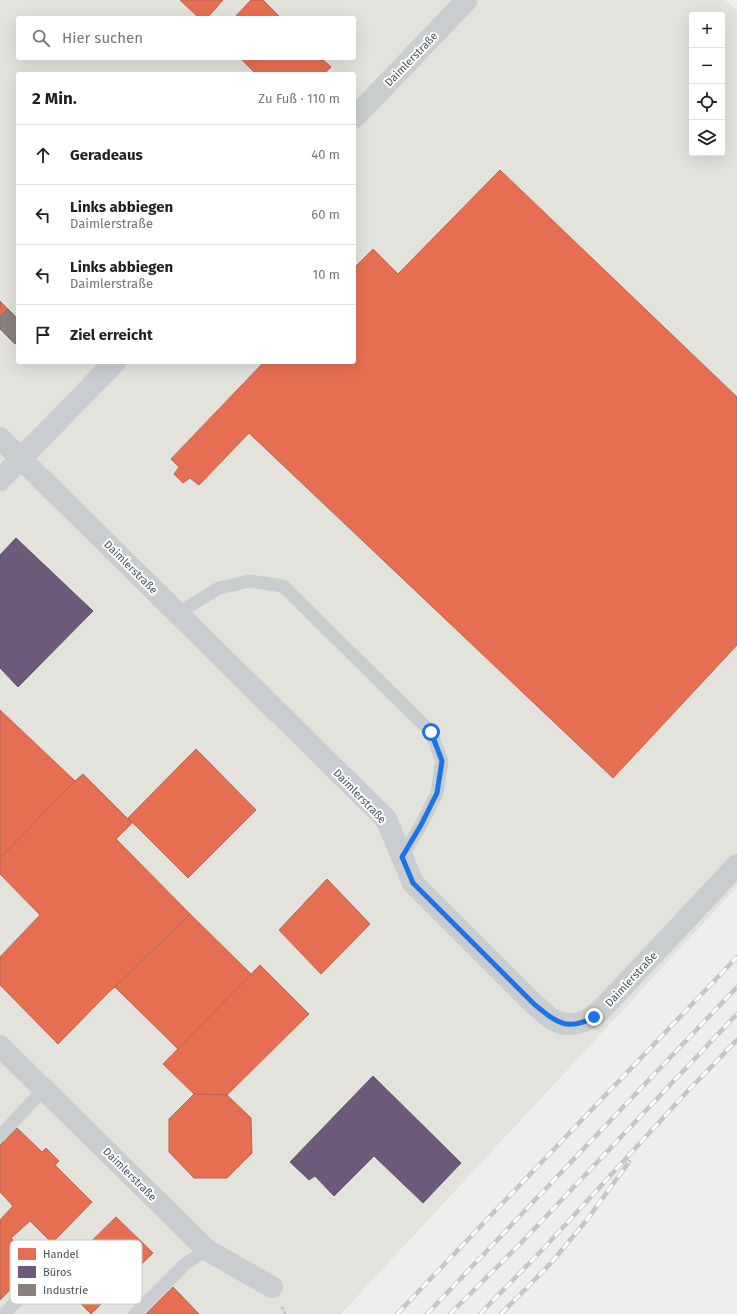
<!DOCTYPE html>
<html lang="de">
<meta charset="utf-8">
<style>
body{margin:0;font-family:"Fira Sans",sans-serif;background:#f6f6f6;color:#202124}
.controls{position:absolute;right:12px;top:12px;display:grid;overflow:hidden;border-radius:4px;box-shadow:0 4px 16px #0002}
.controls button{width:36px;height:36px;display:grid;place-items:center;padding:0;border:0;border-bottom:1px solid #e0e0e0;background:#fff;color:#202124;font:20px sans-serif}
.stop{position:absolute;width:12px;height:12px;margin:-9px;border:3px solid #1a73e8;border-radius:50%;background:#fff}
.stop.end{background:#1a73e8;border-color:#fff;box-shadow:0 1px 4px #0008}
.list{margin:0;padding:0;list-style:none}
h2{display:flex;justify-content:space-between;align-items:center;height:52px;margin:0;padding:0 16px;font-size:17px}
h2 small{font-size:13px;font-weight:400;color:#757577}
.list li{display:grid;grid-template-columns:26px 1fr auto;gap:12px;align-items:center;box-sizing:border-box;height:60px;padding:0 16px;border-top:1px solid #e0e0e0}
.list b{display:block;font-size:15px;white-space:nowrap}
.list p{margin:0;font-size:13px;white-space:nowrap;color:#757577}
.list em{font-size:13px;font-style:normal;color:#757577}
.icon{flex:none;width:22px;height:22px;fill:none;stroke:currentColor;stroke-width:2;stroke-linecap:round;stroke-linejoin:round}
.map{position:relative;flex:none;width:737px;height:1314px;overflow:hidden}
.search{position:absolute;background:#fff;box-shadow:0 4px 16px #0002;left:16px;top:16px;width:340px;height:44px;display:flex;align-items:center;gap:10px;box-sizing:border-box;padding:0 14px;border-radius:4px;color:#757577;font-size:15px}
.panel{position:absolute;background:#fff;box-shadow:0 4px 16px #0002;left:16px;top:72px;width:340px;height:292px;border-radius:4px}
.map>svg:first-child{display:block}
.commercial{fill:#e4e2dc;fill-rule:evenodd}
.shops{fill:#e76f51;stroke:#b76654}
.offices{fill:#6d597a;stroke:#615670}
.industry{fill:#8a817c;stroke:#767272}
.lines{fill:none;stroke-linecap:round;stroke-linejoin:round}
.path{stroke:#b8c3bf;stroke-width:2.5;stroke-dasharray:3 2;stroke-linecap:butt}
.service{stroke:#cacdcf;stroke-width:13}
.minor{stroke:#cacdcf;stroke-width:22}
.rail-casing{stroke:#c4c6c8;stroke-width:4.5}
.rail{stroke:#fff;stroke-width:3;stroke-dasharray:9;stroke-linecap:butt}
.route{stroke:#1a73e8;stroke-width:5}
.labels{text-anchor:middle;stroke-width:4;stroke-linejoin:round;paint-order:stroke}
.street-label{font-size:11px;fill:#46505a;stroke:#fff}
.key{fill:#fff;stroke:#c8cace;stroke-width:1}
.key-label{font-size:11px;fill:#46505a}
</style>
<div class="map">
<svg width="737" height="1314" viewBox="0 0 737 1314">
<rect width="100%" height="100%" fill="#efeeee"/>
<path class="commercial" d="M0,0h725l12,11v876l-396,427h-341zM692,15h30v138h-30zM18,18h336v40h-336zM18,74h336v288h-336z"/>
<g class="shops">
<polygon points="180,0 223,0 207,18 199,18"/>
<polygon points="251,0 263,0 281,18 234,18"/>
<polygon points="240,58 321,58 331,67 324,74 256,74"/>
<polygon points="500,170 737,397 737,645 613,778 249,433 199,485 190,478 183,483 174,474 179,467 171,459 264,362 354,362 354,268 373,249 398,274"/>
<polygon points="0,301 8,309 0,317"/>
<polygon points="0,710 75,781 0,858"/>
<polygon points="196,749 256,810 188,878 128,818"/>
<polygon points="83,774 132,823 116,839 190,914 115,987 110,991 58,1044 0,985 0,957 40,915 0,874 0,858 75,781"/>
<polygon points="327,879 370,924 321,974 279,930"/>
<polygon points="190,914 251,974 178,1049 115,987"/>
<polygon points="260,965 309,1014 227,1095 194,1094 163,1064"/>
<polygon points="194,1094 227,1095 251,1118 252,1153 227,1178 194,1178 169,1152 169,1119"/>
<polygon points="17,1128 42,1152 46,1148 59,1161 55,1165 92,1202 52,1243 30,1221 11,1238 36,1263 0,1300 0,1220 13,1206 0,1192 0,1145"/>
<polygon points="116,1217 153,1253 91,1314 55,1277"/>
<polygon points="173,1287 199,1314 146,1314"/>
</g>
<g class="offices">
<polygon points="16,538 93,611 18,687 0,668 0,555"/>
<polygon points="373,1076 461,1163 423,1203 374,1156 334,1196 315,1176 309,1180 290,1162"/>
</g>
<polygon class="industry" points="8,309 18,319 18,342 15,344 0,329 0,317"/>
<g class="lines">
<polyline class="path" points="282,1307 285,1314"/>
<g class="service">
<polyline points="178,613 219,588 250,581 283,586 431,732 442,761 437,793 421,825 402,857"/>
<polyline points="0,1136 44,1089"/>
<polyline points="4,1314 25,1293"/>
<polyline points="135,1314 186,1263 207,1250"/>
</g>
<g class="minor">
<polyline points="354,118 467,0"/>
<path d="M0,438l386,381 27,64 122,122c5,4 11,10 17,14 17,11 35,3 49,-9l136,-145"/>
<polyline points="0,480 115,362"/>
<polyline points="0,1046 207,1250 272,1287"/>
</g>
<defs>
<g id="rail">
<polyline points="397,1314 737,957"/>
<polyline points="427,1314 737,987"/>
<polyline points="450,1314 521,1243 737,1014"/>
<polyline points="480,1314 545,1247 684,1095 737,1040"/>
<polyline points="501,1314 551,1263 586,1221 629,1162"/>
</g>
</defs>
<use href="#rail" class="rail-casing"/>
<use href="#rail" class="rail"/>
</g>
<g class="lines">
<path class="route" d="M431,732l11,29 -5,32 -16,32 -19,32 11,26 122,122c21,17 32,27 59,12"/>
</g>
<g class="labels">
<g class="street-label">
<text transform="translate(411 59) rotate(-46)" y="4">Daimlerstraße</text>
<text transform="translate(131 567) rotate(45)" y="4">Daimlerstraße</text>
<text transform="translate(360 796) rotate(46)" y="4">Daimlerstraße</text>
<text transform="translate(631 979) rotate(-47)" y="4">Daimlerstraße</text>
<text transform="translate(130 1174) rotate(45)" y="4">Daimlerstraße</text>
</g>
</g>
<rect x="10" y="1240" width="132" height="64" rx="6" class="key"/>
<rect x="18" y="1248" width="18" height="12" fill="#e76f51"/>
<rect x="18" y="1266" width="18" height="12" fill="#6d597a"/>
<rect x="18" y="1284" width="18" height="12" fill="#8a817c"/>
<g class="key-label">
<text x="43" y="1258">Handel</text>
<text x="43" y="1276">Büros</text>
<text x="43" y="1294">Industrie</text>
</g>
</svg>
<div class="controls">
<button>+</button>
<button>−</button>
<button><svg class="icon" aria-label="locate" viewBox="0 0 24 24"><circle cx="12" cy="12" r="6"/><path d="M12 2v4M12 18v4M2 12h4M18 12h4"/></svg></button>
<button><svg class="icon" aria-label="layers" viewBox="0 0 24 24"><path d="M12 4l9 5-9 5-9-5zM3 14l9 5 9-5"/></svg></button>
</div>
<div class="stop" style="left:431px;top:732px"></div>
<div class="stop end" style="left:594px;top:1017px"></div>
<div class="search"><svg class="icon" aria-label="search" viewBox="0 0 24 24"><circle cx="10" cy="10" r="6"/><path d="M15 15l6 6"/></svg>Hier suchen</div>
<section class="panel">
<h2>2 Min.<small>Zu Fuß · 110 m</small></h2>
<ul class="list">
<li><svg class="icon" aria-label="ahead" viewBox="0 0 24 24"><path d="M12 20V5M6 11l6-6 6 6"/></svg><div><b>Geradeaus</b></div><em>40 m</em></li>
<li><svg class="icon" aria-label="left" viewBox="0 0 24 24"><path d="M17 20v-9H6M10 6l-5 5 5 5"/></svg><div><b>Links abbiegen</b><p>Daimlerstraße</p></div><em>60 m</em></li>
<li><svg class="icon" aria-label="left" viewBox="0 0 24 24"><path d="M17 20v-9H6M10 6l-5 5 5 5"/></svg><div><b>Links abbiegen</b><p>Daimlerstraße</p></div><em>10 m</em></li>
<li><svg class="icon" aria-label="arrive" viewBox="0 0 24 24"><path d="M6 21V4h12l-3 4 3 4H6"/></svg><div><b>Ziel erreicht</b></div></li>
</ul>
</section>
</div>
